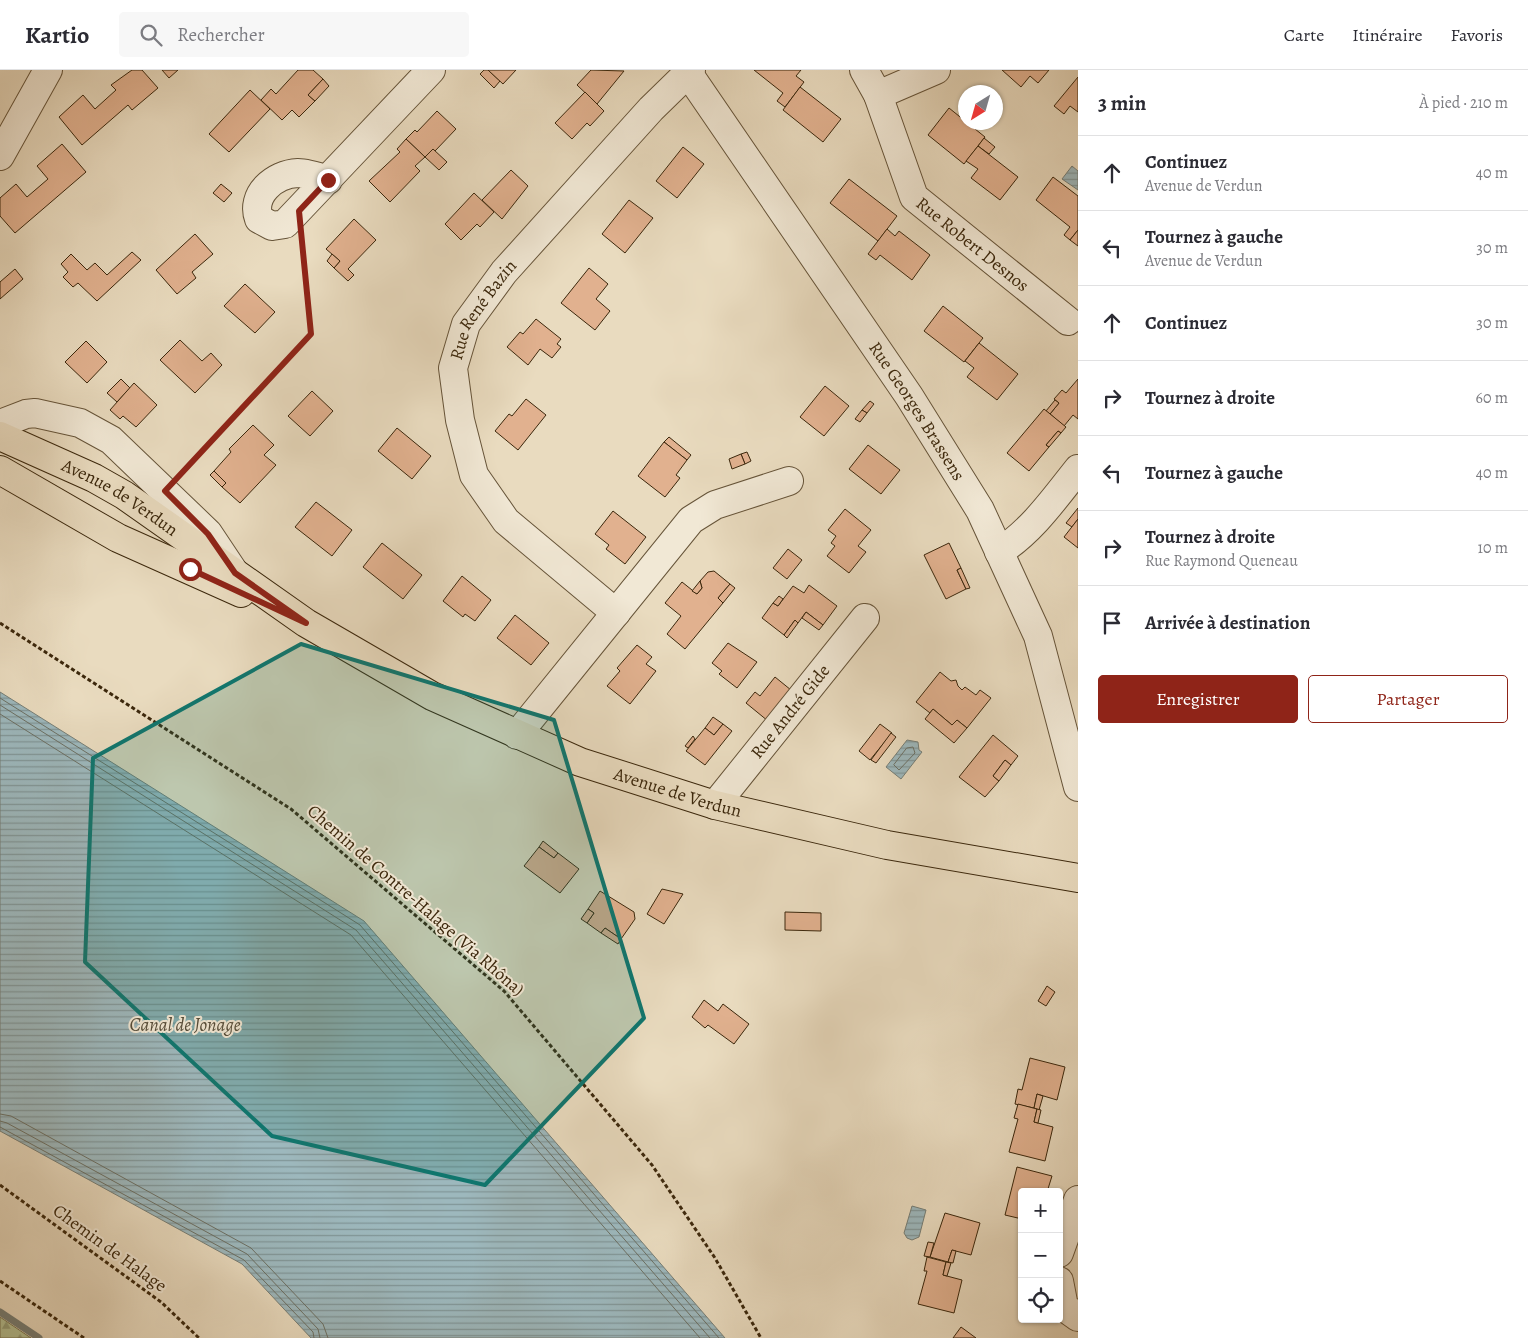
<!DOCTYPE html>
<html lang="fr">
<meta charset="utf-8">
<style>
body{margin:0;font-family:Alegreya,serif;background:#f7f7f7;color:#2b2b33}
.controls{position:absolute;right:15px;bottom:15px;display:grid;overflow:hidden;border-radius:5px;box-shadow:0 1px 4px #0004}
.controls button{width:45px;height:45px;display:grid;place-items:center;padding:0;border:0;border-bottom:1px solid #e1e1e2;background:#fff;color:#2b2b33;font:25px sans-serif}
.compass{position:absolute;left:958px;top:15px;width:45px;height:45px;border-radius:50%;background:#fff;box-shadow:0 1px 4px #0004;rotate:217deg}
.stop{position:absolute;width:15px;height:15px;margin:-11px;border:4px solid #8f2418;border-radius:50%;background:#fff}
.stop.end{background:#8f2418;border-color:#fff;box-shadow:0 1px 5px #0008}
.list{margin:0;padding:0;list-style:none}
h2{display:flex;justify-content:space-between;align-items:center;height:65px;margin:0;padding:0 20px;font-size:21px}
h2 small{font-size:16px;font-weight:400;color:#7c7c81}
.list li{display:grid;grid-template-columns:32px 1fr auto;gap:15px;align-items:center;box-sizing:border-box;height:75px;padding:0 20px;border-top:1px solid #e1e1e2}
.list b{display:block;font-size:19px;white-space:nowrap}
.list p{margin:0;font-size:16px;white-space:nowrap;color:#7c7c81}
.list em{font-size:16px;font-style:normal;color:#7c7c81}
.actions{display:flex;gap:10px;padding:15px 20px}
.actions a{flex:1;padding:11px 0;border:1px solid #8f2418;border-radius:5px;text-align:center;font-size:18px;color:#8f2418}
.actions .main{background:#8f2418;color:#fff}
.icon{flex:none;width:28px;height:28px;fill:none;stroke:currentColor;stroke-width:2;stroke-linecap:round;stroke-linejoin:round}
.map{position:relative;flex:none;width:1078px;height:1268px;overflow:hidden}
header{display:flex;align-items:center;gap:30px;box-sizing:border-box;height:70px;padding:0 25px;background:#fff;border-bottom:1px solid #e1e1e2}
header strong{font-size:24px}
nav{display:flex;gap:28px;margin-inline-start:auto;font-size:18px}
.search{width:350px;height:45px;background:#f7f7f7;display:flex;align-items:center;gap:12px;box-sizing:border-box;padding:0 18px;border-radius:5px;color:#7c7c81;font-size:19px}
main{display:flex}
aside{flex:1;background:#fff}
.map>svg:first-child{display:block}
.forest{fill:url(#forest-firs);stroke:#787450}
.water{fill:url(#water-rules);stroke:#767e76}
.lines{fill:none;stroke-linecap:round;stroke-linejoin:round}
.shore{stroke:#6c7064;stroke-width:1}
.stream{stroke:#767e76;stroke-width:7}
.building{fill:#e1b18f;stroke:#3b270c}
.minor-casing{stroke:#665439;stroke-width:30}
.major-casing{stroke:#3b270c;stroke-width:30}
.path{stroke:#3b270c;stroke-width:3;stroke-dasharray:4 2.5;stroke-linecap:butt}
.minor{stroke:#f1e8d5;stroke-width:28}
.major{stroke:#e9dbbf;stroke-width:28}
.route{stroke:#8f2418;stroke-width:6}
.marked{fill:#0f766e;fill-opacity:0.2;stroke:#0f766e;stroke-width:4;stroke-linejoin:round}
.labels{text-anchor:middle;stroke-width:4;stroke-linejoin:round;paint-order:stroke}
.street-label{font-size:18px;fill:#3b270c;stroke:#f1e8d5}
.water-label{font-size:19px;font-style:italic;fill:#544b38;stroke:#f1e8d5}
</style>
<header>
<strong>Kartio</strong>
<div class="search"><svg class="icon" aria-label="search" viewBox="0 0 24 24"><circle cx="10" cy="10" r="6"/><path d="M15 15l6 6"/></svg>Rechercher</div>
<nav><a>Carte</a><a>Itinéraire</a><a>Favoris</a></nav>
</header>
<main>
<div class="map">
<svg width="1078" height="1268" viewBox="0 0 1078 1268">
<defs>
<pattern id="forest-firs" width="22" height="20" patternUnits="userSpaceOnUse" patternTransform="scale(1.25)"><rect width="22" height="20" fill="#b4c194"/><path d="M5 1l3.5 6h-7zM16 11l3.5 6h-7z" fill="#949d77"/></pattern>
<pattern id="water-rules" width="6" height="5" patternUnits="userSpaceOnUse" patternTransform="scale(1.25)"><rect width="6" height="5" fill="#9db8bd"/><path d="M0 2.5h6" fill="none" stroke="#819698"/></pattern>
</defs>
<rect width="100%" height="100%" fill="#e9dbbf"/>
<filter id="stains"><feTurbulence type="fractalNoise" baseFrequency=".004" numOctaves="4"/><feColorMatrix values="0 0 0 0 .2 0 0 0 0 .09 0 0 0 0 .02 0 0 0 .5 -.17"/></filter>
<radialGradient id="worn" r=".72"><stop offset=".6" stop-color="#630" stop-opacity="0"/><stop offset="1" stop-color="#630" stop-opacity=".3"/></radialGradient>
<polygon class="forest" points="0,1247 31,1268 0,1268"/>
<g class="water">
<polygon points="1072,96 1078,101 1078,120 1062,109"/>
<polygon points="0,622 364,851 725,1268 311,1268 242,1194 0,1061"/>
<polygon points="907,670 918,672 919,680 922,682 901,709 886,697"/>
<polygon points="912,1136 926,1140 919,1167 912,1170 907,1168 904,1163"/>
</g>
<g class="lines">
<g class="shore">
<polyline points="0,628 360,855 719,1268"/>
<polyline points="0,635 356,860 710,1268"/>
<polyline points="0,644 351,865 700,1268"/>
<polygon points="907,678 913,677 915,683 899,700 894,695"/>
<polyline points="0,1044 11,1046 251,1178 323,1254 328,1268"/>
<polyline points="0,1051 7,1053 247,1184 318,1259 320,1268"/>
<polyline points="0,1057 244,1190 313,1262 314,1268"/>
</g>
<polyline class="stream" points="0,1242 39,1268"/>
</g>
<g class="building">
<polygon points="132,0 142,0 158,18 132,40 128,35 82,75 59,47 83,25 95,39 116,20 111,15"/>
<polygon points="162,0 178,0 169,8"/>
<polygon points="298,0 313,0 323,9 308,25 315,31 299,47 292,40 282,50 261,30 271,19 276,24"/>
<polygon points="484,0 488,0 500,11 494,18 480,4"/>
<polygon points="488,0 516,0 503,14"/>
<polygon points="591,0 624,1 597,34 577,15"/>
<polygon points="754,0 801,0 796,6 804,12 785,37 777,31 783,23"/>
<polygon points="1002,0 1049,0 1038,13 1030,6 1021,17"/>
<polygon points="1078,7 1078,42 1070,36 1064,44 1054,36"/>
<polygon points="323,9 329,16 315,31 308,25"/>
<polygon points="800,17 841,49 823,72 783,40"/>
<polygon points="250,20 270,39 229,82 209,64"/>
<polygon points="585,22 604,41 590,56 587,53 572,69 555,53"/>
<polygon points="949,38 985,67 964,94 928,65"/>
<polygon points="437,41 456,59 435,81 433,79 425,87 406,69 415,60 417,62"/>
<polygon points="984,68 995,77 989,84 978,76"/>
<polygon points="406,69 425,87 415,96 420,101 390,132 369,111 400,82 397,79"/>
<polygon points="62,74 86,102 15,163 0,146 0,128 16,114 27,127 48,109 37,96"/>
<polygon points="978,76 1018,107 1000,130 971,108 978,99 966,91"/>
<polygon points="683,77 704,94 677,128 656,111"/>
<polygon points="433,79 447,92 439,100 425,87"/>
<polygon points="511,100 528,116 502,149 482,130"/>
<polygon points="1053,107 1078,126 1078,160 1070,170 1064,165 1070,157 1036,130"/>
<polygon points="849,109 897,146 878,171 830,133"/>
<polygon points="221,114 232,123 224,132 213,123"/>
<polygon points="474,123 494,142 480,157 477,154 461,170 445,154"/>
<polygon points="629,130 653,148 625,183 602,164"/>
<polygon points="354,149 376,170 348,199 354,205 348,211 334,198 340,191 326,179"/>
<polygon points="887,159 895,166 899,161 930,185 912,210 880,185 876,190 868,184"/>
<polygon points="1078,160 1078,176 1070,170"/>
<polygon points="195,164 213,184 192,202 196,208 177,224 156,200"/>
<polygon points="132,182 141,190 97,231 78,213 73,217 63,207 68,202 61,194 71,184 87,200 95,193 107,205"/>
<polygon points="332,184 340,191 334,198 327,191"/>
<polygon points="589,198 608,214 596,229 610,241 595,260 561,233"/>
<polygon points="15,199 23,209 0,229 0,212"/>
<polygon points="245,214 275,242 255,263 224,236"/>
<polygon points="943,236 983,268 964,292 924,261"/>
<polygon points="536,249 561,269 557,274 561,277 552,288 540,279 528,295 507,277 520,262 523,264"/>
<polygon points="180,270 202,291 211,283 222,295 195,323 160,290"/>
<polygon points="86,271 107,292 87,313 65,292"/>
<polygon points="979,273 1018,304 997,330 967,307 974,298 965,291"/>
<polygon points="121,309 130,318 117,332 107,323"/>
<polygon points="1078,309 1078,349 1073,345 1064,356 1050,344 1059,333 1054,329 1062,320 1066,323"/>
<polygon points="134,313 157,335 136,357 123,346 120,349 110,340"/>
<polygon points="825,316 849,336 824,366 800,347"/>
<polygon points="312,321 333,341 310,366 288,346"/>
<polygon points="526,329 546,345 518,380 495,361 509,344 512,346"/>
<polygon points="1055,330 1059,333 1050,344 1046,341"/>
<polygon points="870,331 874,334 867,343 862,340"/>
<polygon points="1044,339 1066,357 1061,363 1058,361 1046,375 1049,377 1029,401 1007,383"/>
<polygon points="862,340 867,343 860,352 855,349"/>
<polygon points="253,355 274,375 264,385 276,395 240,433 222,417 226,413 214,401 231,382 229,379"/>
<polygon points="397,358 431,386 412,409 378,381"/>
<polygon points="1058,361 1061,363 1049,377 1046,375"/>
<polygon points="669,367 691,385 687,390 664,372"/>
<polygon points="664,372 687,390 676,405 680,408 665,427 638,406"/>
<polygon points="868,375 900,400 881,424 849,399"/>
<polygon points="747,382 751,391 745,394 741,384"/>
<polygon points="741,384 745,394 732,399 729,389"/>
<polygon points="214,401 226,413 222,417 210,405"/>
<polygon points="316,432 352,460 332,486 295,457"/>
<polygon points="1078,438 1078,449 1072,457 1066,453"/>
<polygon points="845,439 871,460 858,476 866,482 849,503 827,486 835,476 831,473 836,466 828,460"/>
<polygon points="613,441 646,467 625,494 606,479 609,475 595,464"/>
<polygon points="1078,449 1078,478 1064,467"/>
<polygon points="382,473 422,505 403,529 363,497"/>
<polygon points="949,473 961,498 957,500 966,519 946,529 924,485"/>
<polygon points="788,479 802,490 787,509 773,498"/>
<polygon points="961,498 970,518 966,519 957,500"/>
<polygon points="714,501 730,514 718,528 723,533 685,579 667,564 681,546 665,533 682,512 697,524 702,518 700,511 708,502"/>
<polygon points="462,506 491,530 475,551 465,544 463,547 443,531"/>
<polygon points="700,511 702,518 697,524 692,521"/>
<polygon points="730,514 735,518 723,533 718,528"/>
<polygon points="809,515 837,536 823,555 806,542 798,553 795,550 784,565 762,548 773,533 778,536 793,516 804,523"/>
<polygon points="779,526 783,529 778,536 773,533"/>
<polygon points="806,542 823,555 819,560 802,548"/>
<polygon points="515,545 549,573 531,595 497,568"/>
<polygon points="795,550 798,553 787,568 784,565"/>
<polygon points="728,573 757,592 737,618 719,604 722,601 712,593"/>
<polygon points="637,575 652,587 646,594 656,601 630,634 607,616 620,601 617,598"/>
<polygon points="940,602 951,611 956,610 958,616 962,620 965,617 976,625 980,620 991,628 967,658 957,650 952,655 933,639 930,643 916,632"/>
<polygon points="775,607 791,620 768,651 746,633 755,622 760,626"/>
<polygon points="933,639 952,655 957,650 967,658 954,673 925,649"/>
<polygon points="713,647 723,654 714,665 705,658"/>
<polygon points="723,654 732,661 705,695 686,681 705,658 714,665"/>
<polygon points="880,654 892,663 870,690 859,681"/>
<polygon points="891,663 896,667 876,693 871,690"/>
<polygon points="993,665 1018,686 1011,695 1005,690 993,706 999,711 985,727 959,707"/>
<polygon points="693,666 695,669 688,678 685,676"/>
<polygon points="1005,690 1011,695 999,711 993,706"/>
<polygon points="543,771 558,783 554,788 539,777"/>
<polygon points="539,777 554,788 558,783 579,799 560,823 524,796"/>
<polygon points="662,819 683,824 664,854 647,844"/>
<polygon points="600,821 634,842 635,849 621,869 605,858 601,863 587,853 594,843 588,839"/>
<polygon points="588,839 594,843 587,853 581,849"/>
<polygon points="785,842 821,843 821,861 785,860"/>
<polygon points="605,858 621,869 618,874 601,863"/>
<polygon points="1047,916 1055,922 1046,936 1038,931"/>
<polygon points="704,930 718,941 723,934 749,954 734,974 708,955 705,958 692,947"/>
<polygon points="1030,988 1065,997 1057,1030 1037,1024 1034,1038 1015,1034 1018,1019 1022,1020"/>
<polygon points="1037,1024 1043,1026 1039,1040 1034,1038"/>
<polygon points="1018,1034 1037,1039 1034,1052 1053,1057 1045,1091 1009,1082 1018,1049 1014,1048"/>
<polygon points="1037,1039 1041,1040 1038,1053 1034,1052"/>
<polygon points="1017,1097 1052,1106 1047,1122 1022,1122 1022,1149 1005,1145"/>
<polygon points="945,1143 980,1153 971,1185 952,1180 948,1192 930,1187"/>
<polygon points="928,1172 934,1173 930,1187 924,1186"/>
<polygon points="952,1180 956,1181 953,1193 948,1192"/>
<polygon points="927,1187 946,1192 943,1205 962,1210 954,1243 918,1234 927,1201 924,1201"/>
<polygon points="946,1192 951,1193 947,1206 943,1205"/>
<polygon points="961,1257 976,1268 953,1268"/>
</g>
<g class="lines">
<defs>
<g id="minor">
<path id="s1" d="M686,0l223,326 71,114 58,126 40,151"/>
<path id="s2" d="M864,0l14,25 36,102 154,124"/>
<polyline points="878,25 936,0"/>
<polyline points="0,86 48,0"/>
<path d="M328,110c-9,-3 -21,-7 -30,-7 -24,1 -48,22 -39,46l13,7 13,-2 146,-154"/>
<polyline points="0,354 26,344 35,343 80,353 111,370 208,463 234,502"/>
<path d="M999,482c33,-21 55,-53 79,-83"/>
<path id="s3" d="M616,543l-110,-92 -32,-46 -14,-55 -7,-52 13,-44 38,-52 147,-163 40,-39"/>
<polyline points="517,665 691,450 715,435 789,411"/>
<path id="s4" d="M715,735l150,-187"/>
<polyline points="1059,1183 1078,1130"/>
<polyline points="1059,1211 1064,1237 1078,1247"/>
</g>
<g id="major">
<path id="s5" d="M0,366l94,42 30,17 182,128 126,73 148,66 135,43 172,40 191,33"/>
<polyline points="0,400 118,468 241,523"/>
</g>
</defs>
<use href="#minor" class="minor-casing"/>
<use href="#major" class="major-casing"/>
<g class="path">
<polyline points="181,404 311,264 302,171"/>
<polyline points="0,553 291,739 504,921 652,1095 715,1188 761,1268"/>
<polyline points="0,1115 161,1232 199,1268"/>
<polyline points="0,1211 84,1268"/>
</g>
<use href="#minor" class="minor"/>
<use href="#major" class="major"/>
</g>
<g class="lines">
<polyline class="route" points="190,499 306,553 235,503 208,464 165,421 311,264 299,141 328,110"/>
</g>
<path class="marked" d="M301,574l253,76 90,298 -159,167 -213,-49 -187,-174 8,-204z"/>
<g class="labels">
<g class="street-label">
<text dy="6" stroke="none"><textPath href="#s2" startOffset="212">Rue Robert Desnos</textPath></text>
<text dy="6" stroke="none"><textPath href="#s3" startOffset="375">Rue René Bazin</textPath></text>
<text dy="6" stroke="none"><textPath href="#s1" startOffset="412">Rue Georges Brassens</textPath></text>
<text dy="6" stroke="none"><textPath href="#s5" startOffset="135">Avenue de Verdun</textPath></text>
<text dy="6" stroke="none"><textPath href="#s4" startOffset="120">Rue André Gide</textPath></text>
<text dy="6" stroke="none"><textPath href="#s5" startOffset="770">Avenue de Verdun</textPath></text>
<text transform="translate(416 830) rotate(41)" y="6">Chemin de Contre-Halage (Via Rhôna)</text>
<text transform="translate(110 1178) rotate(36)" y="6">Chemin de Halage</text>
</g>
<g class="water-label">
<text x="185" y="961">Canal de Jonage</text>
</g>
</g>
<rect width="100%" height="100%" filter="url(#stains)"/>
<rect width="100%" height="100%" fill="url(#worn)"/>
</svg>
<div class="controls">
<button>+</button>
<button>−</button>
<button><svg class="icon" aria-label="locate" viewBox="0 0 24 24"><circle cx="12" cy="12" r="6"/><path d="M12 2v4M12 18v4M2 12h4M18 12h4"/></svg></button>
</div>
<svg class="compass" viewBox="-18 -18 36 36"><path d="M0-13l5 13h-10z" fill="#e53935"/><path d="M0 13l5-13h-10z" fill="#7c7c81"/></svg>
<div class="stop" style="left:190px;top:499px"></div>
<div class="stop end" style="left:328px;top:110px"></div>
</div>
<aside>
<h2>3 min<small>À pied · 210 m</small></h2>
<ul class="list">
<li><svg class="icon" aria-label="ahead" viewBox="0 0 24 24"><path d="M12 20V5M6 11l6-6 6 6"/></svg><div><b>Continuez</b><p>Avenue de Verdun</p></div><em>40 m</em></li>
<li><svg class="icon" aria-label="left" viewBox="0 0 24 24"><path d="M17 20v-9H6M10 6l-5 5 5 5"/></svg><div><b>Tournez à gauche</b><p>Avenue de Verdun</p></div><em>30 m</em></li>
<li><svg class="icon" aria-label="ahead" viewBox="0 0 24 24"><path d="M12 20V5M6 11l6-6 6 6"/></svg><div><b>Continuez</b></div><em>30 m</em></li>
<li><svg class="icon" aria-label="right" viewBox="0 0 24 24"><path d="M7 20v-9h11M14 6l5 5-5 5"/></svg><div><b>Tournez à droite</b></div><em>60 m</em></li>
<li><svg class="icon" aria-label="left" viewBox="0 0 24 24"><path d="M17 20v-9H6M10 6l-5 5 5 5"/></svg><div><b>Tournez à gauche</b></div><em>40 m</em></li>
<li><svg class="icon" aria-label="right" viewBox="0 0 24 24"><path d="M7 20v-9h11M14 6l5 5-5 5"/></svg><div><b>Tournez à droite</b><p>Rue Raymond Queneau</p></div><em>10 m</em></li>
<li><svg class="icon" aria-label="arrive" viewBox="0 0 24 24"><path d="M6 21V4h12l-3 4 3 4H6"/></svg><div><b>Arrivée à destination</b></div></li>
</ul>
<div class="actions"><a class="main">Enregistrer</a><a>Partager</a></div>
</aside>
</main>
